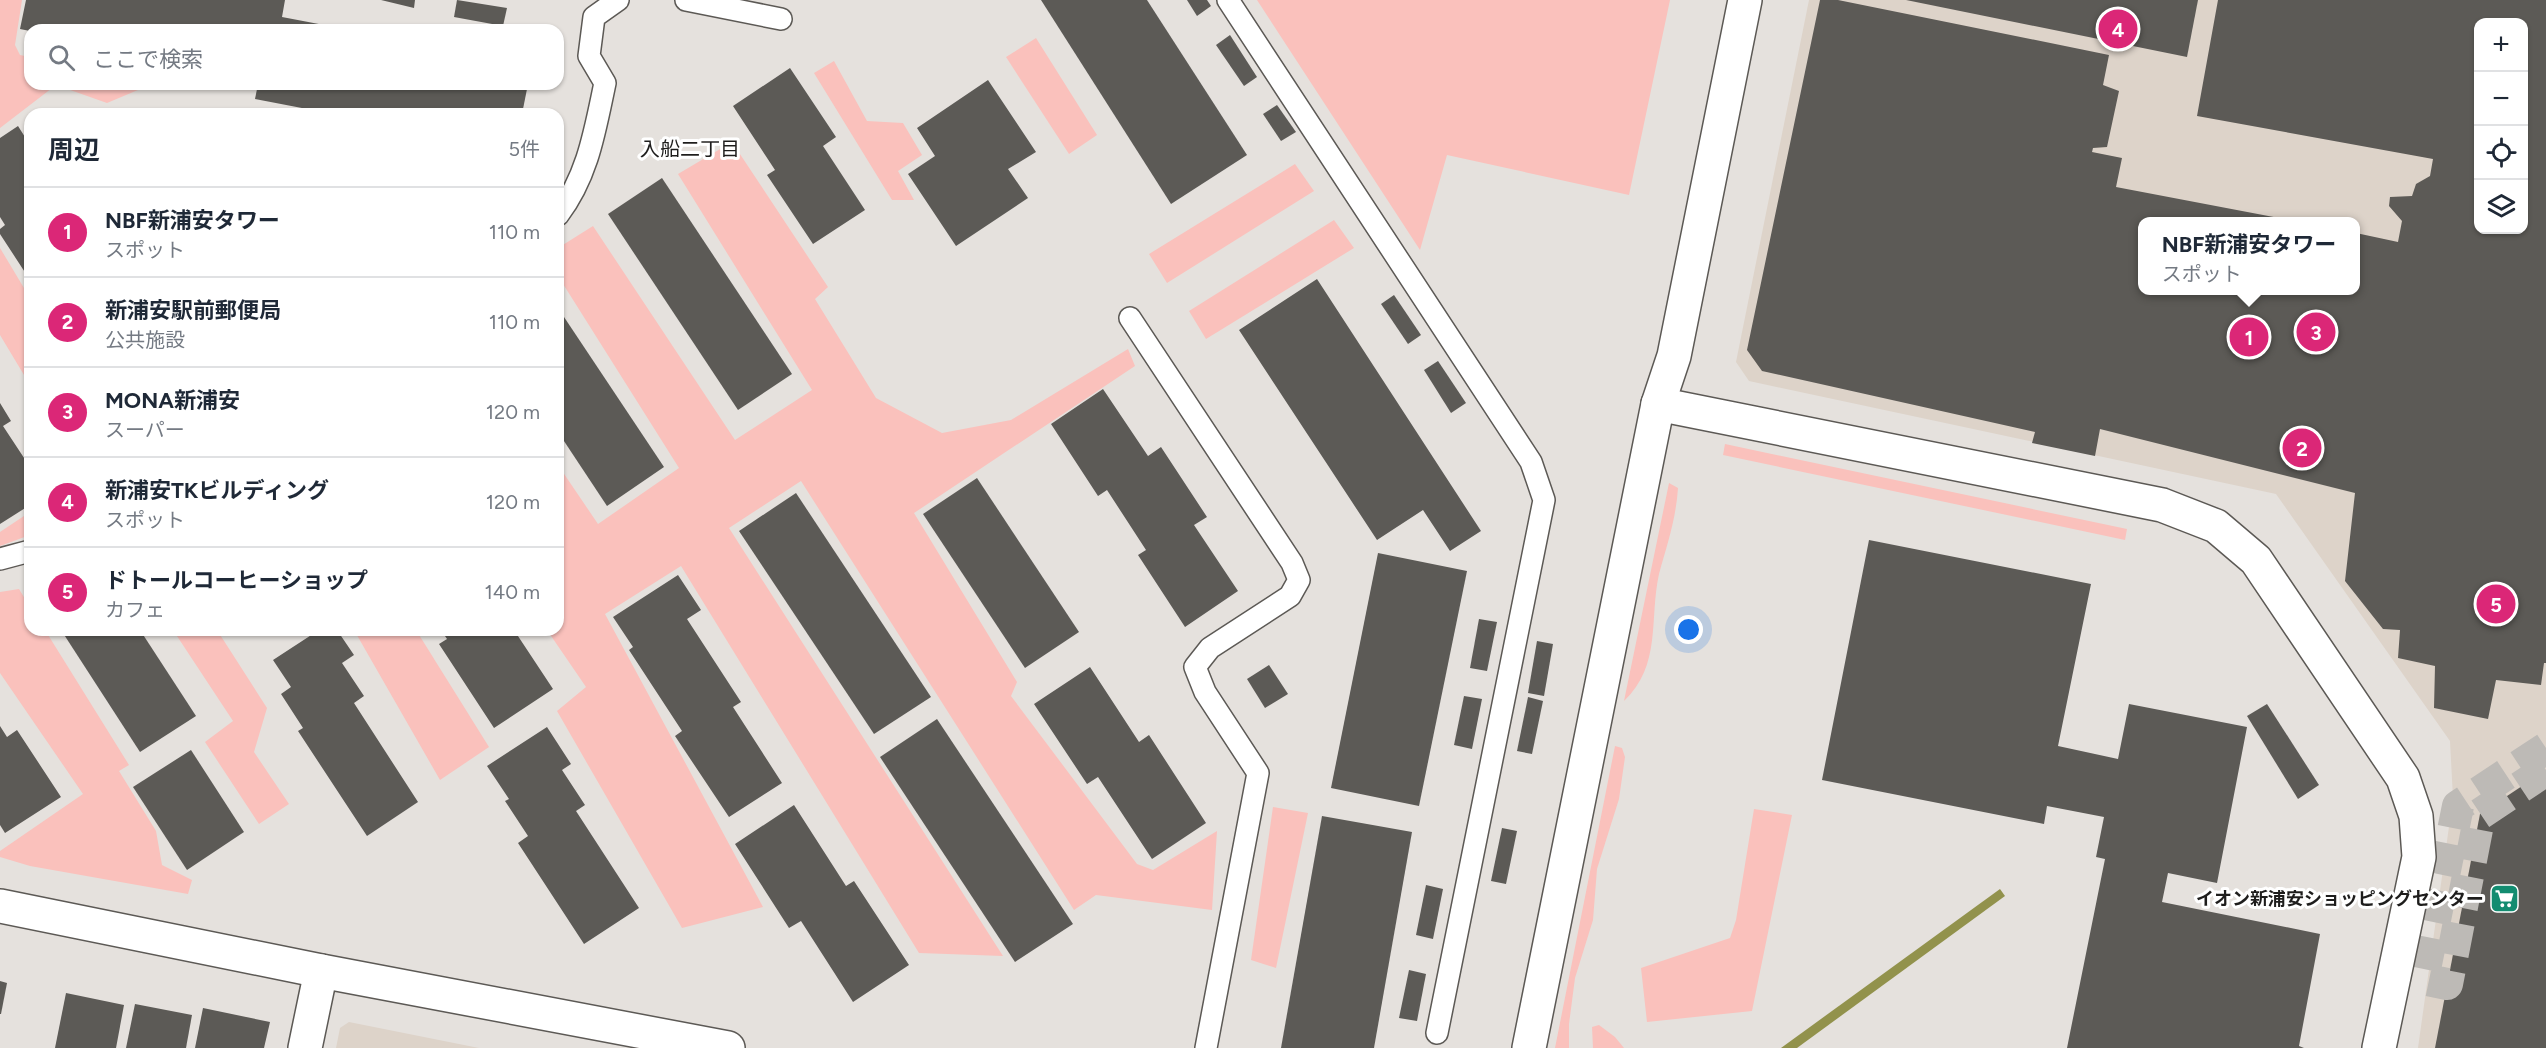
<!DOCTYPE html>
<html lang="ja">
<meta charset="utf-8">
<style>
body{margin:0;font-family:Figtree,"Noto Sans JP",sans-serif;background:#f2f2f3;color:#1f2937}
.controls{position:absolute;right:18px;top:18px;display:grid;overflow:hidden;border-radius:12px;box-shadow:0 2px 4px #0004}
.controls button{width:54px;height:54px;display:grid;place-items:center;padding:0;border:0;border-bottom:2px solid #e0e1e3;background:#fff;color:#1f2937;font:30px sans-serif}
.you{position:absolute;left:1689px;top:630px;width:21px;height:21px;margin:-15px;border:4px solid #fff;border-radius:50%;background:#1a73e8;box-shadow:0 0 0 9px #1a73e833}
.badge{display:grid;place-items:center;width:39px;height:39px;border-radius:50%;background:#db2777;color:#fff;font-size:20px;font-weight:700}
.pin{position:absolute;translate:-50% -50%;border:3px solid #fff;box-shadow:0 2px 6px #0006}
.popup{position:absolute;left:2138px;top:217px;width:222px;height:78px;box-sizing:border-box;display:grid;place-content:center;border-radius:12px;background:#fff;filter:drop-shadow(0 2px 4px #0005);font-size:20px;white-space:nowrap;color:#747a83}
.popup b{font-size:22px;color:#1f2937}
.popup::after{content:'';position:absolute;left:50%;top:100%;margin-left:-12px;border:12px solid transparent;border-top-color:#fff}
.list{margin:0;padding:0;list-style:none}
h2{display:flex;justify-content:space-between;align-items:center;height:78px;margin:0;padding:0 24px;font-size:26px}
h2 small{font-size:20px;font-weight:400;color:#747a83}
.list li{display:grid;grid-template-columns:39px 1fr auto;gap:18px;align-items:center;box-sizing:border-box;height:90px;padding:0 24px;border-top:2px solid #e0e1e3}
.list b{display:block;font-size:22px;white-space:nowrap}
.list p{margin:0;font-size:20px;white-space:nowrap;color:#747a83}
.list em{font-size:20px;font-style:normal;color:#747a83}
.icon{flex:none;width:33px;height:33px;fill:none;stroke:currentColor;stroke-width:2;stroke-linecap:round;stroke-linejoin:round}
.map{position:relative;flex:none;width:2546px;height:1048px;overflow:hidden}
.search{position:absolute;background:#fff;box-shadow:0 2px 4px #0004;left:24px;top:24px;width:540px;height:66px;display:flex;align-items:center;gap:15px;box-sizing:border-box;padding:0 21px;border-radius:18px;color:#747a83;font-size:22px}
.panel{position:absolute;background:#fff;box-shadow:0 2px 4px #0004;left:24px;top:108px;width:540px;height:528px;border-radius:18px}
.map>svg:first-child{display:block}
.built{fill:#ddd3c9;fill-rule:evenodd}
.green{fill:#fac1bc}
.water{fill:#92924c}
.building{fill:#5c5a56;fill-rule:evenodd}
.lines{fill:none;stroke-linecap:round;stroke-linejoin:round}
.pedestrian-tunnel{stroke:#bdbab6;stroke-width:32;stroke-dasharray:32 16;stroke-linecap:butt}
.service-casing{stroke:#5c5955;stroke-width:24}
.minor-casing{stroke:#5c5955;stroke-width:36}
.tertiary-casing{stroke:#5c5955;stroke-width:36}
.service{stroke:#fff;stroke-width:21}
.minor{stroke:#fff;stroke-width:33}
.tertiary{stroke:#fff;stroke-width:33}
.labels{text-anchor:middle;stroke-width:6;stroke-linejoin:round;paint-order:stroke}
.poi-label{font-size:18px;font-weight:bold;fill:#1e1d1c;stroke:#fff;text-anchor:end}
.neighbourhood-label{font-size:20px;fill:#1e1d1c;stroke:#fff}
</style>
<div class="map">
<svg width="2546" height="1048" viewBox="0 0 2546 1048">
<rect width="100%" height="100%" fill="#e5e1dd"/>
<g class="built">
<path d="M1809,0h737v1048h-128l35,-250 -3,-57 -174,-247 -527,-113 -13,-19zM2478,22h46v208h-46zM2142,222h214v68h-214z"/>
<polygon points="349,1022 479,1048 336,1048 340,1028"/>
</g>
<g class="green">
<polygon points="0,0 22,0 15,45 20,55 30,57 30,84 138,84 138,90 107,103 56,85 0,128"/>
<polygon points="1257,0 1670,0 1629,195 1447,155 1420,250"/>
<polygon points="1036,38 1097,135 1069,154 1006,57"/>
<polygon points="834,61 867,121 903,123 922,155 898,171 914,200 892,200 814,73"/>
<polygon points="732,142 828,287 815,299 876,398 942,433 1011,420 1128,349 1135,366 914,513 1017,682 1011,696 1137,864 1153,870 1217,831 1212,910 1096,895 1074,910 801,481 729,528 1003,956 919,953 681,566 605,614 763,907 682,928 557,711 586,687 547,630 558,630 558,465 598,524 679,468 558,276 558,248 593,226 735,440 812,390 678,174"/>
<polygon points="1295,164 1314,191 1167,283 1149,254"/>
<polygon points="1334,220 1354,248 1206,339 1189,311"/>
<polygon points="0,248 30,298 30,385 0,335"/>
<polygon points="1725,444 2127,529 2125,540 1723,455"/>
<path d="M1669,483l9,5c-2,31 -11,57 -19,86 -10,45 3,91 -35,127z"/>
<polygon points="30,512 30,535 0,546 0,532"/>
<polygon points="19,589 30,607 30,630 45,630 129,765 119,771 156,831 162,865 192,880 188,894 30,866 0,857 0,851 83,794 0,673 0,592"/>
<polygon points="173,630 217,630 267,708 254,752 289,804 259,824 205,742 233,721"/>
<polygon points="354,630 416,630 489,747 440,780"/>
<polygon points="1615,746 1622,748 1625,757 1619,799 1597,869 1593,920 1575,978 1569,1024 1569,1048 1555,1048"/>
<polygon points="1273,807 1308,813 1276,968 1251,960"/>
<polygon points="1754,809 1792,815 1752,1011 1647,1022 1641,968 1730,938 1736,920"/>
<polygon points="1599,1025 1615,1037 1624,1048 1593,1048 1592,1027"/>
</g>
<polygon class="water" points="2000,889 2005,896 1797,1048 1781,1048"/>
<g class="building">
<polygon points="26,0 285,0 282,17 345,29 30,31 20,29"/>
<polygon points="381,0 415,0 414,8"/>
<polygon points="457,0 507,8 503,26 454,17"/>
<polygon points="1041,0 1147,0 1247,155 1171,204"/>
<polygon points="1187,0 1207,0 1211,6 1197,16"/>
<path d="M1820,0h18l271,55 -6,30 16,6 -12,56 -14,1 -1,4 30,6 -6,29 173,33 -147,2v68h214v-57l42,9 4,-21 -13,-15 1,-9 22,-1 4,-12 14,-8 3,-17 -236,-43 21,-116h328v663h-2l-3,22 -45,-5 -8,39 -54,-11 1,-42 -37,-8 2,-28 -17,-1 -38,-48 10,-88 -255,-64 -5,27 -63,-13 3,-11 -273,-61 -15,-21zM2478,22h46v208h-46z"/>
<polygon points="1906,0 2198,0 2187,57"/>
<polygon points="1230,35 1257,77 1244,86 1216,45"/>
<polygon points="790,68 836,137 823,146 865,210 813,244 767,175 775,170 733,106"/>
<polygon points="988,80 1036,152 1008,169 1028,198 956,246 908,174 935,156 917,128"/>
<polygon points="258,84 528,84 522,114 333,114 255,99"/>
<polygon points="1277,105 1296,132 1281,141 1263,114"/>
<polygon points="18,126 30,145 30,280 0,234 0,229 5,225 0,217 0,138"/>
<polygon points="662,178 792,374 738,410 608,214"/>
<polygon points="1317,279 1481,531 1450,551 1423,510 1377,540 1239,330"/>
<polygon points="1394,295 1421,335 1408,344 1381,304"/>
<polygon points="558,308 664,467 607,506 558,432"/>
<polygon points="1438,361 1466,403 1451,413 1424,370"/>
<polygon points="1103,389 1148,456 1161,447 1207,517 1194,525 1238,591 1185,627 1138,555 1146,550 1107,490 1098,496 1051,424"/>
<polygon points="0,403 11,421 3,426 30,467 30,505 0,524"/>
<polygon points="977,478 1079,632 1025,668 923,514"/>
<polygon points="796,493 931,697 874,734 739,531"/>
<polygon points="1869,540 2091,584 2058,746 2118,759 2129,704 2247,727 2217,883 2168,873 2162,902 2320,934 2299,1046 2304,1048 2067,1048 2105,859 2096,857 2104,817 2047,806 2044,824 1822,780"/>
<polygon points="1378,553 1467,571 1419,806 1331,788"/>
<polygon points="678,575 701,610 687,619 741,702 733,707 782,783 729,817 675,736 682,731 629,650 633,647 613,617"/>
<polygon points="1479,619 1497,622 1487,671 1470,668"/>
<polygon points="61,630 140,630 196,716 140,752"/>
<polygon points="319,630 337,630 354,655 342,663 364,696 354,703 418,802 367,836 298,731 303,728 281,694 291,687 273,660"/>
<polygon points="441,630 514,630 553,689 494,728 439,644 447,639"/>
<polygon points="1537,641 1553,644 1544,696 1528,693"/>
<polygon points="1269,665 1288,694 1265,708 1247,679"/>
<polygon points="1090,667 1139,742 1149,735 1206,823 1152,859 1098,777 1087,784 1034,704"/>
<polygon points="1464,696 1482,699 1472,749 1454,745"/>
<polygon points="1528,697 1543,701 1532,754 1517,751"/>
<polygon points="2267,704 2319,785 2298,799 2247,716"/>
<polygon points="937,719 1073,924 1015,962 880,757"/>
<polygon points="0,726 7,737 17,730 61,797 5,833 0,825"/>
<polygon points="547,727 571,764 562,770 585,805 576,811 639,908 584,944 518,843 528,836 505,801 509,799 487,766"/>
<polygon points="191,750 244,832 187,870 133,787"/>
<polygon points="2546,770 2546,1048 2435,1048 2480,814"/>
<polygon points="794,805 846,886 854,881 909,965 853,1002 801,921 789,928 735,844"/>
<polygon points="1322,816 1412,832 1374,1048 1281,1048"/>
<polygon points="1502,828 1517,831 1506,884 1491,881"/>
<polygon points="1426,885 1443,889 1433,939 1416,935"/>
<polygon points="1409,970 1426,974 1417,1021 1399,1018"/>
<polygon points="0,981 7,983 1,1014 0,1014"/>
<polygon points="66,993 124,1005 116,1048 55,1048"/>
<polygon points="135,1004 192,1015 186,1048 126,1048"/>
<polygon points="203,1008 270,1022 264,1048 195,1048"/>
</g>
<g class="lines">
<polyline class="pedestrian-tunnel" points="2546,748 2458,806 2423,979 2447,984 2480,814 2546,770"/>
<defs>
<g id="service">
<polyline points="686,0 781,19"/>
<polyline points="1228,0 1531,462 1544,500 1437,1033"/>
<path d="M558,215c30,-39 37,-85 47,-132l-16,-27 5,-39 24,-17"/>
<polyline points="1130,318 1292,563 1299,580 1290,596 1210,648 1195,667 1205,692 1258,773 1206,1048"/>
<polyline points="0,559 30,551"/>
</g>
<polyline id="minor" points="305,1048 321,971"/>
<g id="tertiary">
<polyline points="1658,404 2162,505 2216,526 2256,560 2403,778 2416,816 2419,857 2379,1048"/>
<polyline points="0,906 321,971 728,1048"/>
<polyline points="1529,1048 1658,404 1674,356 1745,0"/>
</g>
</defs>
<use href="#service" class="service-casing"/>
<use href="#minor" class="minor-casing"/>
<use href="#tertiary" class="tertiary-casing"/>
<use href="#service" class="service"/>
<use href="#minor" class="minor"/>
<use href="#tertiary" class="tertiary"/>
</g>
<defs>
<symbol id="supermarket-square" viewBox="-11 -11 22 22"><rect x="-9" y="-9" width="18" height="18" rx="4" fill="#138c70" stroke="#fff"/><path d="M-6-5.5h2.5l.6 2H6L4.5 2H-2.5L-4.4-4H-6ZM-1.5 3.2a1.3 1.3 0 1 0 .1 0ZM3 3.2a1.3 1.3 0 1 0 .1 0Z" fill="#fff"/></symbol>
</defs>
<g fill-rule="evenodd">
<use href="#supermarket-square" x="2488" y="882" width="33" height="33"/>
</g>
<g class="labels">
<g class="poi-label">
<text x="2484" y="905">イオン新浦安ショッピングセンター</text>
</g>
<g class="neighbourhood-label">
<text x="690" y="156">入船二丁目</text>
</g>
</g>
</svg>
<div class="controls">
<button>+</button>
<button>−</button>
<button><svg class="icon" aria-label="locate" viewBox="0 0 24 24"><circle cx="12" cy="12" r="6"/><path d="M12 2v4M12 18v4M2 12h4M18 12h4"/></svg></button>
<button><svg class="icon" aria-label="layers" viewBox="0 0 24 24"><path d="M12 4l9 5-9 5-9-5zM3 14l9 5 9-5"/></svg></button>
</div>
<div class="you"></div>
<div class="pin badge" style="left:2249px;top:337px">1</div>
<div class="popup"><b>NBF新浦安タワー</b>スポット</div>
<div class="pin badge" style="left:2302px;top:448px">2</div>
<div class="pin badge" style="left:2316px;top:332px">3</div>
<div class="pin badge" style="left:2118px;top:29px">4</div>
<div class="pin badge" style="left:2496px;top:604px">5</div>
<div class="search"><svg class="icon" aria-label="search" viewBox="0 0 24 24"><circle cx="10" cy="10" r="6"/><path d="M15 15l6 6"/></svg>ここで検索</div>
<section class="panel">
<h2>周辺<small>5件</small></h2>
<ul class="list">
<li><span class="badge">1</span><div><b>NBF新浦安タワー</b><p>スポット</p></div><em>110 m</em></li>
<li><span class="badge">2</span><div><b>新浦安駅前郵便局</b><p>公共施設</p></div><em>110 m</em></li>
<li><span class="badge">3</span><div><b>MONA新浦安</b><p>スーパー</p></div><em>120 m</em></li>
<li><span class="badge">4</span><div><b>新浦安TKビルディング</b><p>スポット</p></div><em>120 m</em></li>
<li><span class="badge">5</span><div><b>ドトールコーヒーショップ</b><p>カフェ</p></div><em>140 m</em></li>
</ul>
</section>
</div>
